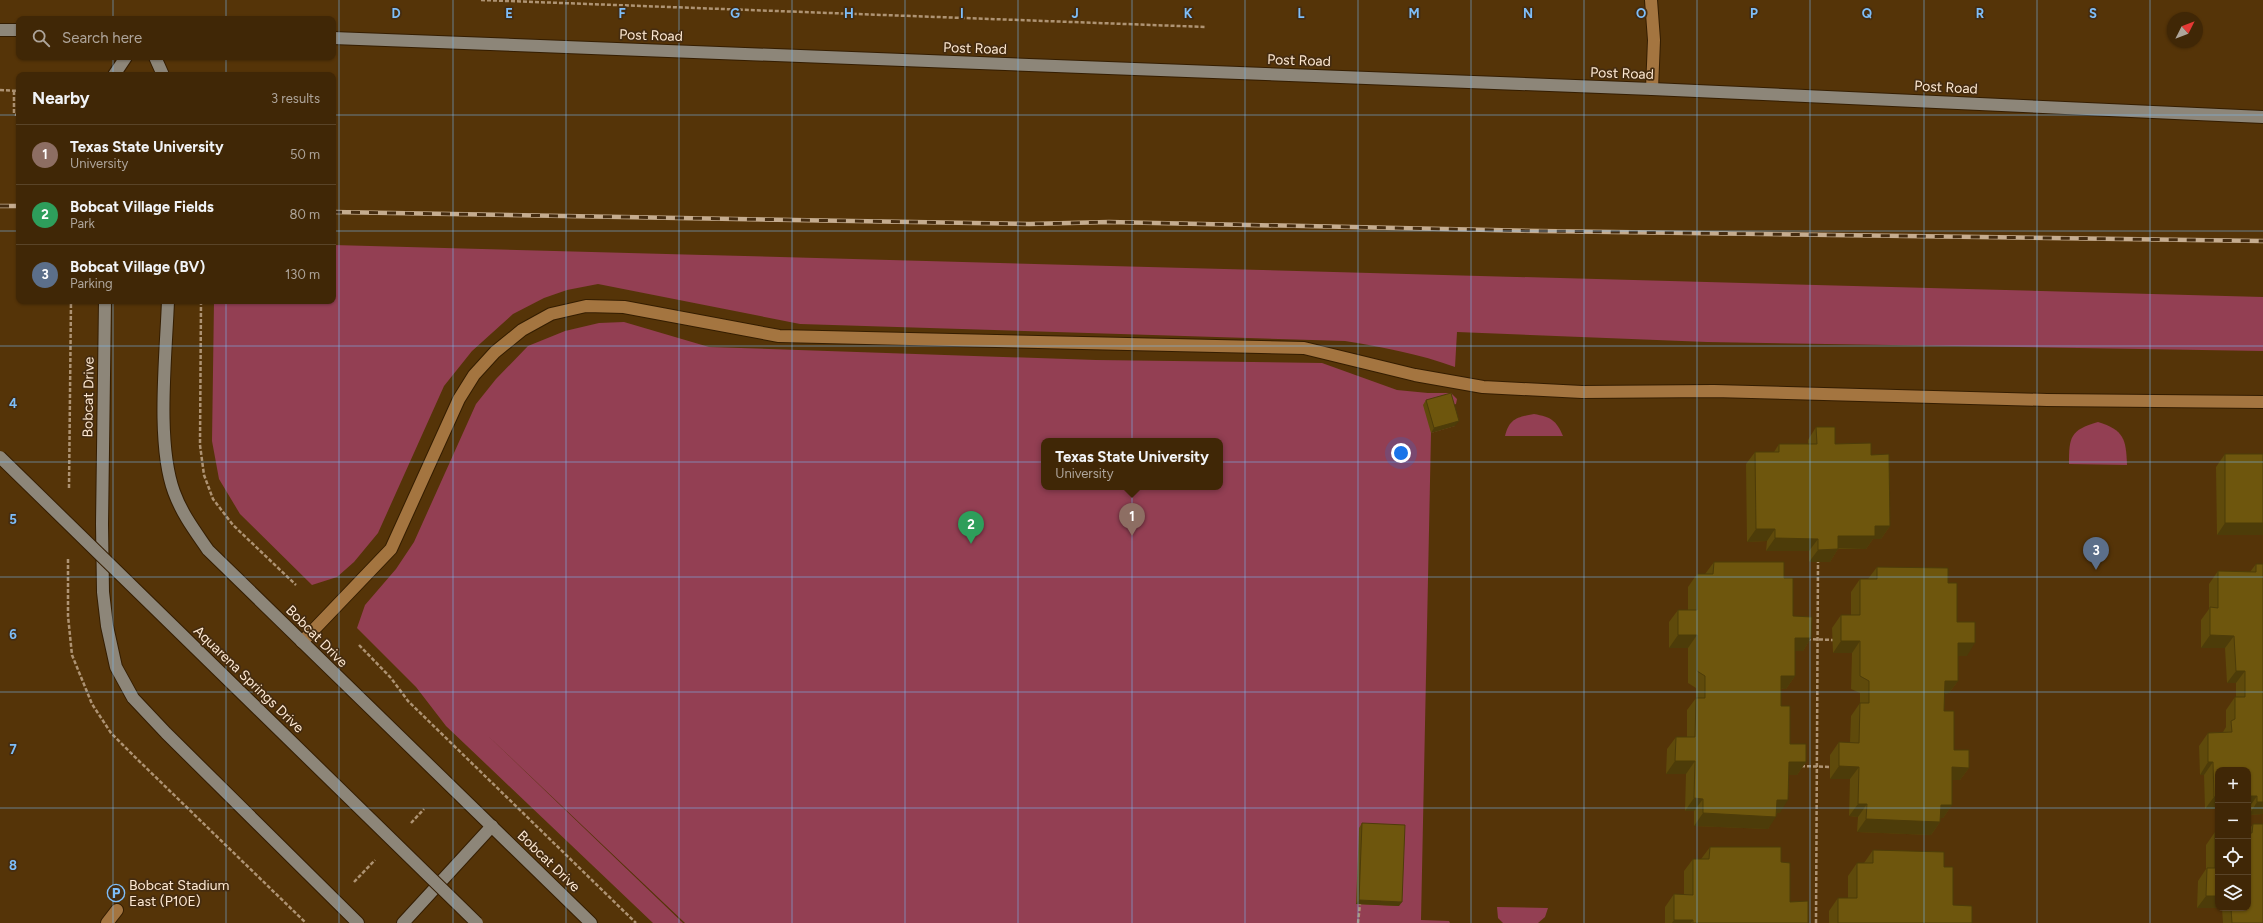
<!DOCTYPE html>
<meta charset="utf-8">
<style>
body{margin:0;font-family:Figtree,sans-serif;background:#4b3314;color:#f1f3f6}
.controls{position:absolute;right:12px;bottom:12px;display:grid;overflow:hidden;border-radius:8px;box-shadow:0 1px 3px #0004}
.controls button{width:36px;height:36px;display:grid;place-items:center;padding:0;border:0;border-bottom:1px solid #594428;background:#402706;color:#f1f3f6;font:20px sans-serif}
.compass{position:absolute;left:2167px;top:12px;width:36px;height:36px;border-radius:50%;background:#402706;box-shadow:0 1px 3px #0004;rotate:48deg}
.you{position:absolute;left:1401px;top:453px;width:14px;height:14px;margin:-10px;border:3px solid #fff;border-radius:50%;background:#1a73e8;box-shadow:0 0 0 6px #1a73e833}
.badge{display:grid;place-items:center;width:26px;height:26px;border-radius:50%;background:#1a73e8;color:#fff;font-size:13px;font-weight:700}
.pin{position:absolute;translate:-50% -33px;filter:drop-shadow(0 1px 2px #0008)}
.pin::after{content:'';position:absolute;top:21px;width:14px;height:12px;background:inherit;clip-path:polygon(0 0,100% 0,50% 100%)}
.popup{position:absolute;left:1041px;top:438px;width:182px;height:52px;box-sizing:border-box;display:grid;place-content:center;border-radius:8px;background:#402706;filter:drop-shadow(0 1px 3px #0005);font-size:13px;white-space:nowrap;color:#aea59b}
.popup b{font-size:15px;color:#f1f3f6}
.popup::after{content:'';position:absolute;left:50%;top:100%;margin-left:-8px;border:8px solid transparent;border-top-color:#402706}
.list{margin:0;padding:0;list-style:none}
h2{display:flex;justify-content:space-between;align-items:center;height:52px;margin:0;padding:0 16px;font-size:17px}
h2 small{font-size:13px;font-weight:400;color:#aea59b}
.list li{display:grid;grid-template-columns:26px 1fr auto;gap:12px;align-items:center;box-sizing:border-box;height:60px;padding:0 16px;border-top:1px solid #594428}
.list b{display:block;font-size:15px;white-space:nowrap}
.list p{margin:0;font-size:13px;white-space:nowrap;color:#aea59b}
.list em{font-size:13px;font-style:normal;color:#aea59b}
.icon{flex:none;width:22px;height:22px;fill:none;stroke:currentColor;stroke-width:2;stroke-linecap:round;stroke-linejoin:round}
.map{position:relative;flex:none;width:2263px;height:923px;overflow:hidden}
.search{position:absolute;background:#402706;box-shadow:0 1px 3px #0004;left:16px;top:16px;width:320px;height:44px;display:flex;align-items:center;gap:10px;box-sizing:border-box;padding:0 14px;border-radius:8px;color:#aea59b;font-size:15px}
.panel{position:absolute;background:#402706;box-shadow:0 1px 3px #0004;left:16px;top:72px;width:320px;height:232px;border-radius:8px}
.map>svg:first-child{display:block}
.green{fill:#933f53;fill-rule:evenodd}
.lines{fill:none;stroke-linecap:round;stroke-linejoin:round}
.lane-casing{stroke:#341d01;stroke-width:14}
.street-casing{stroke:#341d01;stroke-width:14}
.secondary-casing{stroke:#341d01;stroke-width:14}
.path{stroke:#ae9373;stroke-width:2.5;stroke-dasharray:4 2;stroke-linecap:butt}
.lane{stroke:#a47540;stroke-width:12}
.street{stroke:#a47540;stroke-width:12}
.secondary{stroke:#8d8679;stroke-width:12}
.rail-casing{stroke:#c5ac8f;stroke-width:4.5}
.rail{stroke:#452c10;stroke-width:3;stroke-dasharray:9;stroke-linecap:butt}
.secondary-bridge-casing{stroke:#341d01;stroke-width:14;stroke-linecap:butt}
.secondary-bridge{stroke:#8d8679;stroke-width:12}
.wall{fill:#5f4a0b}
.shaded-wall{fill:#4d3c09}
.building{fill:#6e560d;stroke:#4d3c09}
.grid{fill:none;stroke:#7ebef9;stroke-width:1;stroke-opacity:0.55}
.labels{text-anchor:middle;stroke-width:3.5;stroke-linejoin:round;paint-order:stroke}
.street-label{font-size:14px;fill:#fee9d3;stroke:#452c10}
.poi-label{font-size:14px;fill:#fee9d3;stroke:#452c10;text-anchor:start}
.grid-label{font-size:13px;text-anchor:middle;font-weight:bold;fill:#7ebef9;stroke:#452c10;stroke-width:3.5;stroke-linejoin:round;paint-order:stroke}
</style>
<div class="map">
<svg width="2263" height="923" viewBox="0 0 2263 923">
<rect width="100%" height="100%" fill="#553408"/>
<g class="green">
<path d="M333,245l1930,52v54l-556,-9 -250,-10 -2,35c-35,-13 -73,-20 -110,-26l-545,-17 -202,-40 -31,6 -23,8 -31,16 -41,37 -28,35 -66,147 -24,29 -17,15 -25,8 -72,-71 -21,-35 -7,-38 2,-140h119z"/>
<path d="M624,322l85,25 387,13 226,3 75,27 31,3h23l6,6 -1,5 -6,2 5,20 -24,7 -10,487 28,1 1,2h-765l-201,-191 199,191h-30l-207,-197 -30,-39 -59,-59 8,-23 31,-36 18,-27 62,-138 20,-25 32,-33 37,-15 34,-8zM1044,441h176v46h-176z"/>
<path d="M1534,414c17,3 22,6 29,22h-58c4,-17 12,-19 29,-22z"/>
<path d="M2098,422c26,8 28,17 29,43l-58,-1c0,-27 1,-34 29,-42z"/>
<polygon points="1497,907 1548,908 1545,917 1538,923 1503,923 1498,918"/>
</g>
<g class="lines">
<defs>
<polyline id="lane" points="302,642 391,549 459,399 474,375 495,352 522,330 551,314 586,306 624,307 779,336 1304,348 1415,375 1483,387 1582,392 1714,391 2047,400 2263,402"/>
<g id="street">
<polyline points="1651,0 1654,40 1652,89"/>
<polyline points="107,923 117,910"/>
</g>
<g id="secondary">
<polyline points="0,30 19,30"/>
<polyline points="333,38 1652,89 2263,117"/>
<polyline points="155,57 163,75"/>
<polyline points="114,75 126,57"/>
<polyline points="105,301 102,524 103,592 107,626 116,667 133,698 166,733 358,923"/>
<path d="M168,301c-2,54 -12,142 6,191 8,22 21,39 34,58l383,373"/>
<polyline points="403,923 492,826"/>
</g>
</defs>
<use href="#lane" class="lane-casing"/>
<use href="#street" class="street-casing"/>
<use href="#secondary" class="secondary-casing"/>
<g class="path">
<polyline points="481,0 1206,27"/>
<polyline points="0,90 19,91"/>
<polyline points="14,91 14,114 19,116"/>
<polyline points="201,301 200,445 204,475 213,499 233,525 296,585"/>
<polyline points="69,488 71,301"/>
<polyline points="68,559 68,616 72,655 92,704 111,733 138,760 306,923"/>
<polyline points="1807,639 1833,640"/>
<polyline points="359,645 391,678 408,701 636,923"/>
<polyline points="1801,766 1830,767"/>
<polyline points="411,823 424,809"/>
<polyline points="354,882 375,860"/>
<polyline points="1358,923 1360,904"/>
<polyline points="1816,923 1818,562"/>
</g>
<use href="#lane" class="lane"/>
<use href="#street" class="street"/>
<use href="#secondary" class="secondary"/>
<defs>
<g id="rail">
<polyline points="0,206 19,206"/>
<polyline points="333,212 1029,224 1109,222 1539,231 2263,241"/>
</g>
</defs>
<use href="#rail" class="rail-casing"/>
<use href="#rail" class="rail"/>
<defs>
<polyline id="secondary-bridge" points="0,457 477,923"/>
</defs>
<use href="#secondary-bridge" class="secondary-bridge-casing"/>
<use href="#secondary-bridge" class="secondary-bridge"/>
</g>
<g class="wall">
<polygon points="1426,400 1455,426 1431,433 1423,405"/>
<polygon points="1816,427 1835,444 1871,455 1890,526 1881,539 1873,539 1866,549 1838,549 1830,562 1809,562 1809,551 1766,551 1767,541 1747,542 1746,464 1755,452 1774,452 1779,444 1808,444 1808,440"/>
<polygon points="2225,454 2263,535 2217,535 2216,467"/>
<polygon points="1714,562 1784,578 1793,616 1811,638 1803,651 1795,651 1795,676 1786,689 1781,689 1781,706 1790,744 1806,762 1797,775 1789,775 1780,813 1777,813 1768,829 1694,826 1694,811 1685,811 1686,774 1666,774 1667,749 1676,737 1687,737 1687,710 1696,698 1696,688 1688,683 1688,648 1669,648 1669,622 1678,610 1688,610 1688,587 1697,574 1705,574"/>
<polygon points="2256,564 2263,814 2249,815 2248,809 2205,809 2204,775 2200,775 2199,746 2208,733 2223,732 2226,727 2226,710 2235,697 2236,697 2236,683 2227,683 2225,648 2201,648 2201,620 2209,609 2209,584 2218,571 2250,572"/>
<polygon points="1877,567 1948,583 1957,622 1967,656 1958,656 1958,681 1949,693 1944,694 1944,711 1954,750 1969,768 1960,780 1952,780 1952,805 1943,818 1940,818 1940,822 1931,835 1857,832 1858,817 1849,816 1850,779 1830,779 1830,755 1839,742 1850,742 1851,716 1860,703 1860,693 1851,689 1852,653 1833,653 1832,628 1841,615 1851,615 1851,592 1860,579 1868,579"/>
<polygon points="1362,823 1399,906 1356,904 1359,828"/>
<polygon points="2253,824 2263,923 2223,923 2222,908 2197,908 2198,881 2206,869 2206,845 2215,832 2218,908 2248,908 2248,831"/>
<polygon points="1710,847 1781,862 1790,902 1808,923 1665,923 1665,907 1674,894 1684,895 1684,871 1693,859 1701,859"/>
<polygon points="1873,850 1944,867 1953,905 1972,923 1829,923 1829,911 1838,898 1848,898 1848,876 1857,863 1864,863"/>
</g>
<g class="shaded-wall">
<polygon points="1459,421 1455,426 1431,433 1434,428"/>
<polygon points="2225,523 2263,523 2263,535 2217,535"/>
<polygon points="1875,526 1890,526 1881,539 1873,539 1866,549 1830,548 1838,536"/>
<polygon points="1756,529 1775,529 1767,541 1747,542"/>
<polygon points="1775,538 1818,539 1809,551 1766,551"/>
<polygon points="1838,549 1830,562 1809,562 1818,550"/>
<polygon points="1678,635 1697,635 1688,648 1669,648"/>
<polygon points="2210,635 2234,636 2225,648 2201,648"/>
<polygon points="1795,638 1811,638 1803,651 1786,651"/>
<polygon points="1841,641 1860,641 1852,653 1833,653"/>
<polygon points="1958,643 1975,643 1967,656 1950,656"/>
<polygon points="2236,671 2245,671 2236,683 2227,683"/>
<polygon points="1781,676 1795,676 1786,689 1772,688"/>
<polygon points="1945,681 1958,681 1949,693 1936,694"/>
<polygon points="1675,761 1695,761 1686,774 1666,774"/>
<polygon points="1789,762 1806,762 1797,775 1780,775"/>
<polygon points="2208,762 2213,762 2204,775 2200,775"/>
<polygon points="1839,766 1859,767 1850,779 1830,779"/>
<polygon points="1952,767 1969,768 1960,780 1943,780"/>
<polygon points="2248,796 2257,796 2248,809"/>
<polygon points="2214,797 2218,797 2218,809 2205,809"/>
<polygon points="1694,798 1703,799 1694,811 1685,811"/>
<polygon points="1777,800 1788,800 1780,813 1768,813"/>
<polygon points="2257,802 2263,802 2263,814 2249,815"/>
<polygon points="1858,804 1867,804 1858,817 1849,816"/>
<polygon points="1941,805 1952,805 1943,818 1932,818"/>
<polygon points="1703,813 1776,817 1768,829 1694,826"/>
<polygon points="1866,819 1940,822 1931,835 1857,832"/>
<polygon points="2206,896 2218,896 2218,908 2222,908 2197,908"/>
<polygon points="1359,900 1402,902 1399,906 1356,904"/>
<polygon points="1674,920 1693,920 1691,923 1672,923"/>
</g>
<g class="building">
<polygon points="1451,393 1459,421 1434,428 1426,400"/>
<polygon points="1816,427 1835,427 1835,444 1871,443 1871,455 1889,454 1890,526 1875,526 1875,536 1838,536 1838,549 1818,550 1818,539 1775,538 1775,529 1756,529 1755,452 1779,452 1779,444 1817,444"/>
<rect x="2225" y="454" width="38" height="69"/>
<polygon points="1714,562 1784,562 1784,578 1793,578 1793,616 1812,617 1811,638 1795,638 1795,676 1781,676 1781,706 1790,706 1790,744 1806,744 1806,762 1789,762 1788,800 1777,800 1776,817 1703,813 1703,799 1694,798 1695,761 1675,761 1676,737 1695,737 1696,698 1705,698 1705,676 1697,671 1697,635 1678,635 1678,610 1697,610 1697,574 1713,574"/>
<polygon points="2256,564 2263,564 2263,802 2257,802 2257,796 2248,796 2248,770 2218,770 2218,797 2214,797 2213,762 2208,762 2208,733 2232,732 2231,721 2235,719 2235,697 2245,697 2245,671 2236,671 2234,636 2210,635 2210,607 2218,608 2218,571 2256,572"/>
<polygon points="1877,567 1948,568 1948,583 1957,583 1957,622 1975,622 1975,643 1958,643 1958,681 1945,681 1944,711 1954,711 1954,750 1969,750 1969,768 1952,767 1952,805 1941,805 1940,822 1866,819 1867,804 1858,804 1859,767 1839,766 1839,742 1859,743 1860,703 1869,703 1869,681 1860,676 1860,641 1841,641 1841,615 1860,615 1860,579 1877,579"/>
<polygon points="1362,823 1405,825 1402,902 1359,900"/>
<polygon points="2253,824 2263,824 2263,923 2232,923 2231,908 2248,908 2248,833 2252,833"/>
<polygon points="2215,832 2218,832 2218,896 2206,896 2207,868 2215,868"/>
<polygon points="1710,847 1781,847 1781,862 1790,863 1790,902 1808,901 1808,923 1693,923 1693,920 1674,920 1674,894 1693,895 1693,859 1709,859"/>
<polygon points="1873,850 1944,852 1944,867 1953,867 1953,905 1972,906 1972,923 1838,923 1838,898 1857,898 1857,863 1873,863"/>
</g>
<path class="grid" d="M113,0v19M226,0v19M339,0v923M453,0v923M566,0v923M679,0v923M792,0v923M905,0v923M1018,0v923M1132,0v923M1245,0v923M1358,0v923M1471,0v923M1584,0v923M1697,0v923M1810,0v923M1924,0v923M2037,0v923M2150,0v923M113,57v18M226,57v18M0,115h19M333,115h1930M0,231h19M333,231h1930M113,301v622M226,301v622M0,346h2263M0,462h2263M0,577h2263M0,692h2263M0,808h2218M2248,808h15"/>
<defs>
<symbol id="parking-ring" viewBox="-11 -11 22 22"><circle r="9.5" fill="#452c10" stroke="#7ebef9" stroke-width="1.5"/><path d="M-3.5-5.5H1a3.5 3.5 0 0 1 0 7H-1V5.5H-3.5ZM-1-3.4V-.6H.8a1.4 1.4 0 0 0 0-2.8Z" fill="#7ebef9"/></symbol>
</defs>
<g fill-rule="evenodd">
<use href="#parking-ring" x="106" y="883" width="20" height="20"/>
</g>
<g class="labels">
<g class="street-label">
<text transform="translate(651 35) rotate(2)" y="5">Post Road</text>
<text transform="translate(975 48) rotate(2)" y="5">Post Road</text>
<text transform="translate(1299 60) rotate(2)" y="5">Post Road</text>
<text transform="translate(1622 73) rotate(2)" y="5">Post Road</text>
<text transform="translate(1946 87) rotate(3)" y="5">Post Road</text>
<text transform="translate(88 397) rotate(-89)" y="5">Bobcat Drive</text>
<text transform="translate(317 636) rotate(45)" y="5">Bobcat Drive</text>
<text transform="translate(249 679) rotate(44)" y="5">Aquarena Springs Drive</text>
<text transform="translate(549 861) rotate(44)" y="5">Bobcat Drive</text>
</g>
<g class="poi-label">
<text x="129" y="890">Bobcat Stadium<tspan x="129" dy="16">East (P10E)</tspan></text>
</g>
</g>
<g class="grid-label">
<text x="396" y="18">D</text>
<text x="509" y="18">E</text>
<text x="622" y="18">F</text>
<text x="735" y="18">G</text>
<text x="849" y="18">H</text>
<text x="962" y="18">I</text>
<text x="1075" y="18">J</text>
<text x="1188" y="18">K</text>
<text x="1301" y="18">L</text>
<text x="1414" y="18">M</text>
<text x="1528" y="18">N</text>
<text x="1641" y="18">O</text>
<text x="1754" y="18">P</text>
<text x="1867" y="18">Q</text>
<text x="1980" y="18">R</text>
<text x="2093" y="18">S</text>
<text x="13" y="408">4</text>
<text x="13" y="524">5</text>
<text x="13" y="639">6</text>
<text x="13" y="754">7</text>
<text x="13" y="870">8</text>
</g>
</svg>
<div class="controls">
<button>+</button>
<button>−</button>
<button><svg class="icon" aria-label="locate" viewBox="0 0 24 24"><circle cx="12" cy="12" r="6"/><path d="M12 2v4M12 18v4M2 12h4M18 12h4"/></svg></button>
<button><svg class="icon" aria-label="layers" viewBox="0 0 24 24"><path d="M12 4l9 5-9 5-9-5zM3 14l9 5 9-5"/></svg></button>
</div>
<svg class="compass" viewBox="-18 -18 36 36"><path d="M0-13l5 13h-10z" fill="#e53935"/><path d="M0 13l5-13h-10z" fill="#aea59b"/></svg>
<div class="you"></div>
<div class="pin badge" style="left:1132px;top:536px;background:#8d6e63">1</div>
<div class="popup"><b>Texas State University</b>University</div>
<div class="pin badge" style="left:971px;top:544px;background:#2e9e5b">2</div>
<div class="pin badge" style="left:2096px;top:570px;background:#5c6f8a">3</div>
<div class="search"><svg class="icon" aria-label="search" viewBox="0 0 24 24"><circle cx="10" cy="10" r="6"/><path d="M15 15l6 6"/></svg>Search here</div>
<section class="panel">
<h2>Nearby<small>3 results</small></h2>
<ul class="list">
<li><span class="badge" style="background:#8d6e63">1</span><div><b>Texas State University</b><p>University</p></div><em>50 m</em></li>
<li><span class="badge" style="background:#2e9e5b">2</span><div><b>Bobcat Village Fields</b><p>Park</p></div><em>80 m</em></li>
<li><span class="badge" style="background:#5c6f8a">3</span><div><b>Bobcat Village (BV)</b><p>Parking</p></div><em>130 m</em></li>
</ul>
</section>
</div>
